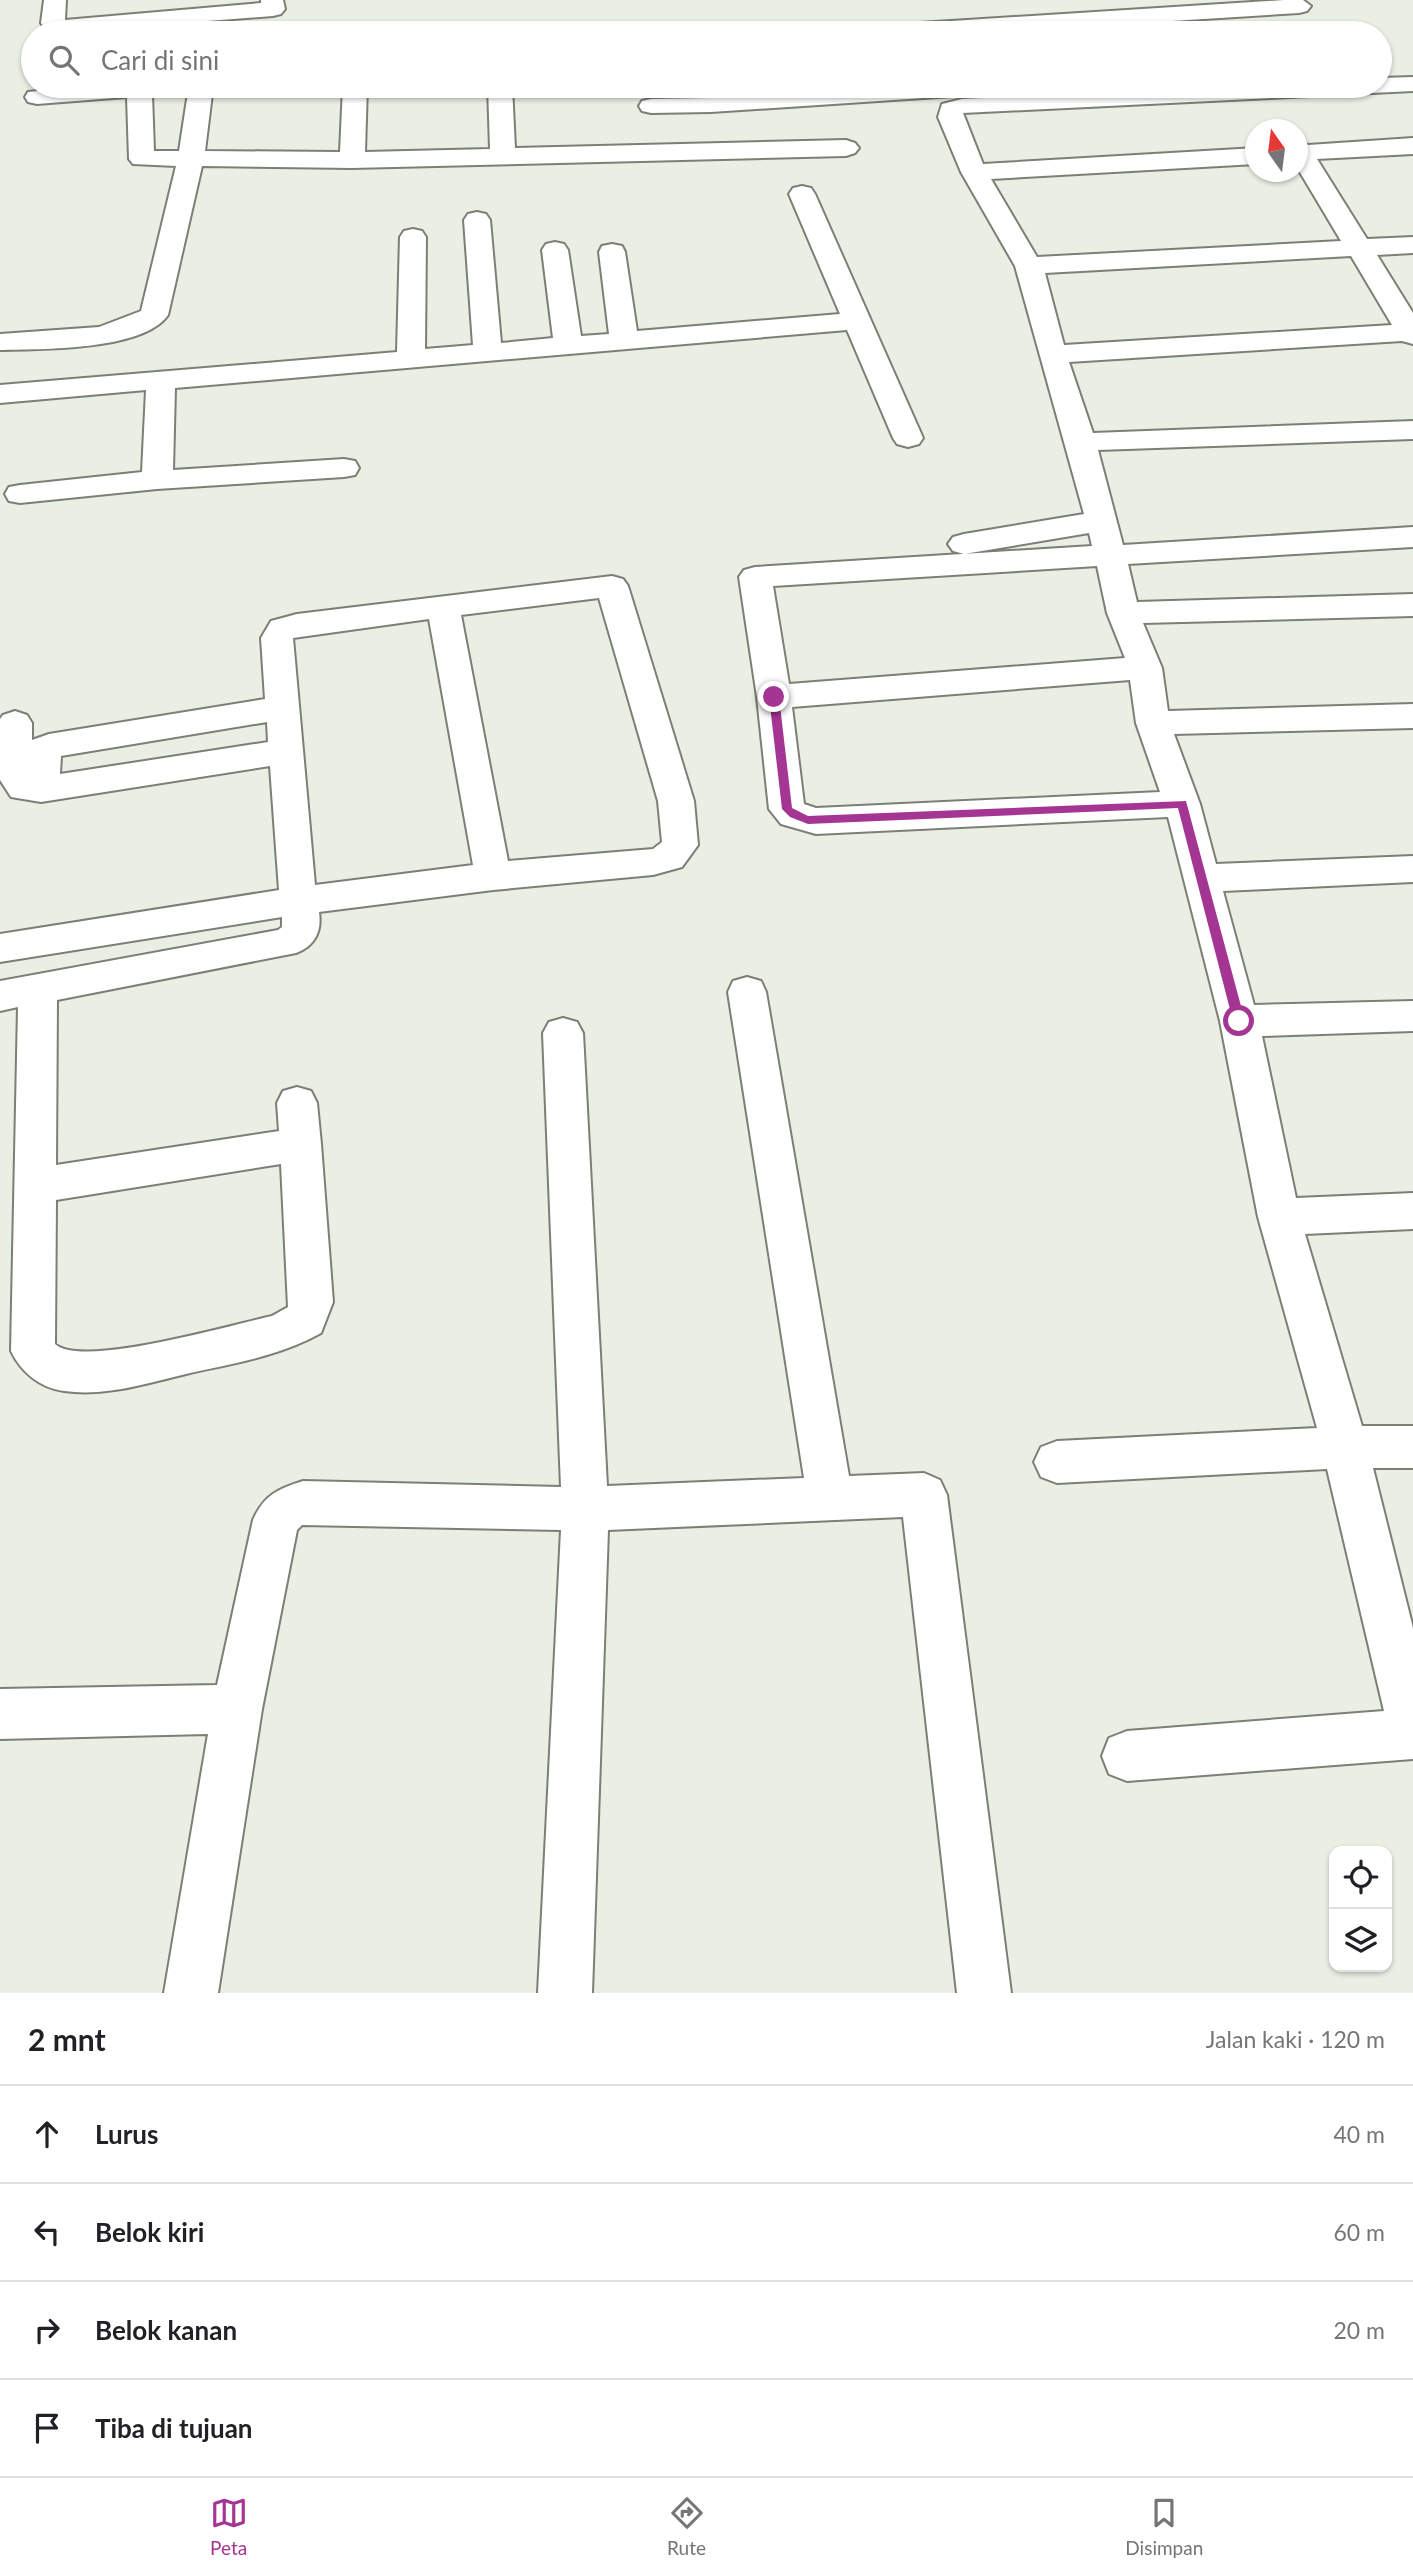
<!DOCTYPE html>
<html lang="id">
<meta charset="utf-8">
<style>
body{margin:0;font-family:Lato,sans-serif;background:#f6f6f6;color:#202124}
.controls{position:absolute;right:21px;bottom:21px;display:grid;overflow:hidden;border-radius:14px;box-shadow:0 2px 5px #0004}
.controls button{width:63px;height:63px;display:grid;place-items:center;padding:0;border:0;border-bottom:2px solid #e0e0e0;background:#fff;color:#202124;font:35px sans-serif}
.compass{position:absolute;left:1245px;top:119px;width:63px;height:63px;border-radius:50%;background:#fff;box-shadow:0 2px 5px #0004;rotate:346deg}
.stop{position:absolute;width:21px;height:21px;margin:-16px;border:5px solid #a53592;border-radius:50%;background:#fff}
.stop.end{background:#a53592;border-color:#fff;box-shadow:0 2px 7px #0008}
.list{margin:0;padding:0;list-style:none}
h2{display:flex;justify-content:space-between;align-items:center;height:91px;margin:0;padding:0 28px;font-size:30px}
h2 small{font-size:23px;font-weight:400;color:#757577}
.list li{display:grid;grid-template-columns:46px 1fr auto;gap:21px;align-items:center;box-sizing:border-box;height:98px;padding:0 28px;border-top:2px solid #e0e0e0}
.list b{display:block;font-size:26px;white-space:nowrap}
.list em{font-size:23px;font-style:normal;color:#757577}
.icon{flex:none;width:38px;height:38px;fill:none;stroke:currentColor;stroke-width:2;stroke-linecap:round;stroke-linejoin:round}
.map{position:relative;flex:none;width:1413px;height:1993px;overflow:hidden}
.search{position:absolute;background:#fff;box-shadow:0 2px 5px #0004;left:21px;right:21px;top:21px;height:77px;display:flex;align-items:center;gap:18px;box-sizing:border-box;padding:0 24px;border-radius:38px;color:#757577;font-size:26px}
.sheet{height:483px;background:#fff}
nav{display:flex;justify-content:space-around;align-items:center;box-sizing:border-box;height:98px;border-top:2px solid #e0e0e0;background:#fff;font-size:19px;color:#757577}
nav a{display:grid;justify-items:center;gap:4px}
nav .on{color:#a53592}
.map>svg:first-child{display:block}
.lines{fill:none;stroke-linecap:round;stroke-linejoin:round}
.minor-casing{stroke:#7b7f74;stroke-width:4}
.minor{fill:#fff;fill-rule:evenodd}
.route{fill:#a53592}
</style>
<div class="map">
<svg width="1413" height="1993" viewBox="0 0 1413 1993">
<rect width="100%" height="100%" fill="#eaefe4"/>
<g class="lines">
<defs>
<g id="minor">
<polygon points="44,0 66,0 65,20 261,3 261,0 283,0 285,9 281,14 273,16 53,33 48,32 41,23"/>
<polygon points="1284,0 1303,0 1311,6 1307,11 1299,13 979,33 860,33 864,28 872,26"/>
<path d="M1413,77v14l-450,22 20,51 273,-16v16l-265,15 46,78 304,-16 -43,-72v-27l10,3 105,-7v16l-96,5 50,80 46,-2v16l-36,2 36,58v31l-11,-3 -333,21 24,71 320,-12v18l-315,11 25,95 290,-18v20l-285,17 9,38 276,-8v22l-270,7 19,45 6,43 245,-7v24l-239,6 26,70 16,60 197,-8v26l-190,9 31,114 159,-4v30l-151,5 34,162 117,-5v36l-108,5 57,192h51v42h-40l40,160v131l-286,22 -18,-7 -7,-18 7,-18 18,-7 257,-20 -57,-242 -270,14 -16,-6 -7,-15 7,-15 16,-6 260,-13 -59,-211 -38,-196 -52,-204 -352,17 -35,-10 -12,-15 -12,-112 -18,-120 5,-7 11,-3 337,-21 -3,-13 -125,21 -11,-3 -5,-7 5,-7 11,-3 120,-20 -69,-248 -54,-94 -23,-55 4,-13 20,-5 265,-13h153v-8zM1351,256l41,69 -328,20 -19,-72zM1097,566l10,47 18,45 -336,26 -16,-98zM1130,680l6,43 24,69 -344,16 -12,-4 -12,-97z"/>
<path d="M86,86h100l-3,5 -31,4 2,56h25l10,-65h24l-8,65 135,1 3,-66h24l-2,66 125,-3 -2,-63h24l3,62 331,-8 9,3 4,5 -4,5 -9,3 -494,12 -150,-2 -34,149c-25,36 -128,34 -168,35v-16l99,-7 42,-16 35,-145 -43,-2 -4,-5 -2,-62 -90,7 -9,-2 -3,-5 3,-5z"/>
<polygon points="892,86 996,87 993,92 984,94 711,112 651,113 642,111 639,106 642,101 651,99 711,98"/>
<polygon points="802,186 811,188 815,194 923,438 919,444 908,447 897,444 893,438 847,330 175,388 173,470 344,459 355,461 359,468 355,475 344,477 157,489 20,503 9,501 5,494 9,487 20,485 142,472 146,390 0,403 0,385 397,352 400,237 404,231 413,229 422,231 426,237 425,349 473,345 464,220 468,214 477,212 486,214 490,220 501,343 553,338 542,250 546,244 555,242 564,244 568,250 581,336 609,334 599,252 602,246 612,244 622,246 625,252 637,331 840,314 789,194 793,188"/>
<path d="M612,576l11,3 5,7 66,215 4,44 -16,22 -29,8 -160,15 -174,22c3,19 -4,34 -23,41l-239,47 -1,165 223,-34 -2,-28 6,-12 14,-4 14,4 6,12 4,41 12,158 -12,31c-41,23 -86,30 -131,40 -42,10 -84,24 -126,18 -24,-3 -43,-19 -53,-40l7,-344 -18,4v-30l278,-51 4,-3v-10l-282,45v-28l279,-44 -9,-124 -229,36 -30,-5 -11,-17v-61l3,-4 12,-4 12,4 5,8v17l17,-6 216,-35 -4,-61 10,-17 26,-7zM599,598l59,203 4,41 -9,7 -145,12 -47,-246zM429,619l44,246 -158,20 -22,-247zM267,722l1,20 -208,32 1,-18zM281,1164l7,143 -16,9c-38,8 -191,53 -217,28l1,-144z"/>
<path d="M747,977l14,4 5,11 83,484 75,-3 16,7 7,15 64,498h-54l-54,-476 -295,13 -16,463h-54l23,-463 -259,-5 -5,5 -35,179 -44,284h-54l44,-259 -208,5v-50l217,-4 36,-165c11,-25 25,-31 50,-39l258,6 -18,-454 6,-11 14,-4 14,4 6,11 24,453 197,-8 -76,-486 5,-11z"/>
</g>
</defs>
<use href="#minor" class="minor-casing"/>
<use href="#minor" class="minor"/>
</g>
<polygon class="route" points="774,693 779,697 792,808 808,816 1186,801 1245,1021 1243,1024 1239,1025 1233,1021 1178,808 808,824 790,817 782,809 769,697"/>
</svg>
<div class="controls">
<button><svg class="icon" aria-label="locate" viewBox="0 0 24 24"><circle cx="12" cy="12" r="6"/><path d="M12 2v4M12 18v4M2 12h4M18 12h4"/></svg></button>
<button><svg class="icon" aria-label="layers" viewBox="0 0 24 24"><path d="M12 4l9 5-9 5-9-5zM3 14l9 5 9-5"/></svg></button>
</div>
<svg class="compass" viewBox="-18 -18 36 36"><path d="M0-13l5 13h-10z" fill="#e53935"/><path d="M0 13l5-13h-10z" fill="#757577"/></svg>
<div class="stop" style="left:1239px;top:1021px"></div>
<div class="stop end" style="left:774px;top:697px"></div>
<div class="search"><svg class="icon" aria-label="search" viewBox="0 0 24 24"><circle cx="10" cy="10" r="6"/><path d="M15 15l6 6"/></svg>Cari di sini</div>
</div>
<section class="sheet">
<h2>2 mnt<small>Jalan kaki · 120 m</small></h2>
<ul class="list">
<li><svg class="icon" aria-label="ahead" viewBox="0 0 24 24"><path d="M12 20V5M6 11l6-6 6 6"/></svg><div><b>Lurus</b></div><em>40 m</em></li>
<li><svg class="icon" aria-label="left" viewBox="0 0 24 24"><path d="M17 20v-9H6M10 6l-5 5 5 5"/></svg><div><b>Belok kiri</b></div><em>60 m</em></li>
<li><svg class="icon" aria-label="right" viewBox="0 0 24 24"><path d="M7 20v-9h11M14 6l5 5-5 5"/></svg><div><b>Belok kanan</b></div><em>20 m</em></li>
<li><svg class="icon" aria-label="arrive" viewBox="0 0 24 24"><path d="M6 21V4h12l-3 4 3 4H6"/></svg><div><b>Tiba di tujuan</b></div></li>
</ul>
</section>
<nav>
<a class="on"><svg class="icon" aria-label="map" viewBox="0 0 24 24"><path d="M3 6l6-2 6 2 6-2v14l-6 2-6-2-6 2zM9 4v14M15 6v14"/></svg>Peta</a>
<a><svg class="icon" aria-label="directions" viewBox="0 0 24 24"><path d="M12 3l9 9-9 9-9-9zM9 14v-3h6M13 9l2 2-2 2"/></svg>Rute</a>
<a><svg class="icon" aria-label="saved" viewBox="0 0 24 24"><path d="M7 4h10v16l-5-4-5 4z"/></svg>Disimpan</a>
</nav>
